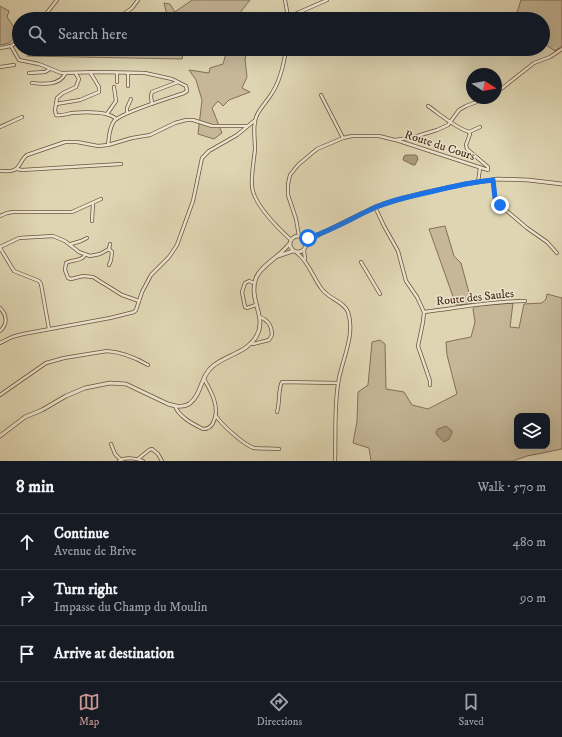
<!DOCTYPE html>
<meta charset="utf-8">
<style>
body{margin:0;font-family:"IM FELL DW Pica",serif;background:#20242c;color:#f1f3f6}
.controls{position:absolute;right:12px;bottom:12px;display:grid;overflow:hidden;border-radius:8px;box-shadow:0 4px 16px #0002}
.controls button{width:36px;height:36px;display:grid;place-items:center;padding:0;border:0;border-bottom:1px solid #363941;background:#171b24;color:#f1f3f6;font:20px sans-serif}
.compass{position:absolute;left:466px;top:68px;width:36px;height:36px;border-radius:50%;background:#171b24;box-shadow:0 4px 16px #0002;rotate:101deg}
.stop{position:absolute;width:12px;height:12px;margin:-9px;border:3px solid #1a73e8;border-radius:50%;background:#fff}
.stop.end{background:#1a73e8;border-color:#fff;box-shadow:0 1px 4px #0008}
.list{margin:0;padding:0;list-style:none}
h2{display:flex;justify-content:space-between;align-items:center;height:52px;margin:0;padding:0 16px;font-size:17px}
h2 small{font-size:13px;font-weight:400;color:#9ea1a6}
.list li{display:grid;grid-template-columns:26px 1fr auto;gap:12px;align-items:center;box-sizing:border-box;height:56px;padding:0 16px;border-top:1px solid #363941}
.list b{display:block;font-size:15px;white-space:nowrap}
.list p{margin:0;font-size:13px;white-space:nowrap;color:#9ea1a6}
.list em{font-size:13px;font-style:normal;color:#9ea1a6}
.icon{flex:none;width:22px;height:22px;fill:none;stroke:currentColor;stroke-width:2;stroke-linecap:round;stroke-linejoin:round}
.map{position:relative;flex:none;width:562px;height:461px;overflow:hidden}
.search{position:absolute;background:#171b24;box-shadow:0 4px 16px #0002;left:12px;right:12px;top:12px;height:44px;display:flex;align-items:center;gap:10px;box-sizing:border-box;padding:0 14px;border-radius:22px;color:#9ea1a6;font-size:15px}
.sheet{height:220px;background:#171b24}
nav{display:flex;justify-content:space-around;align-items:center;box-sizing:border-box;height:56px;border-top:1px solid #363941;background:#171b24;font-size:11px;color:#9ea1a6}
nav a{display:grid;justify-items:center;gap:2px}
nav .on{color:#c59692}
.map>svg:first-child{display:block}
.green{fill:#c5b798;stroke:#866f58;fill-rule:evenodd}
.water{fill:#ab9a7d;stroke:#836c54}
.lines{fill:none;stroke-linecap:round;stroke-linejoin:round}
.minor-casing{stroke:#6d523e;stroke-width:4}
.tertiary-casing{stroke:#6d523e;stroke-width:4.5}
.minor{stroke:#eae4cd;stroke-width:2.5}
.tertiary{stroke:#eae4cd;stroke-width:3}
.route{stroke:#1a73e8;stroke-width:5}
.labels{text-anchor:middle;stroke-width:3;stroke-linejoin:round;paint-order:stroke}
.street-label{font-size:12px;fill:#472717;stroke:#eae4cd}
</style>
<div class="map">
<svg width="562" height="461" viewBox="0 0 562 461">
<rect width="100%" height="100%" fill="#dfd5b2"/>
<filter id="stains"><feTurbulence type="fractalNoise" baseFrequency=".005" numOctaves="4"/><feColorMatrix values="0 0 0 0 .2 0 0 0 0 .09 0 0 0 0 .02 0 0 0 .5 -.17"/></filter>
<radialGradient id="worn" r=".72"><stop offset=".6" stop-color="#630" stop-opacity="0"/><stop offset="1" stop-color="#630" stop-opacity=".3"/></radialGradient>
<g class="green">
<polygon points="192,0 250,0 239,14 243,19 168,19 164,3 170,4 175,12"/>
<polygon points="521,0 562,0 562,46 555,51 543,43 543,19 515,19"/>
<polygon points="0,6 9,11 7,17 19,34 9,43 0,45"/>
<polygon points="44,49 184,49 182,59 27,56"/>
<polygon points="217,49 248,49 245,59 247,77 242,88 250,92 229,100 223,106 218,101 212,108 222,133 214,139 198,134 202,100 196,80 189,70 209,73 210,68 223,64 227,50"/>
<polygon points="445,226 454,256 461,263 472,304 456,305 429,229"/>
<path d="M547,294l15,4v151l-35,7 -14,5h-142l-2,-13 -16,-5 4,-22 1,-29 10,-7 4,-43 8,-2 5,4 1,45 18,3 8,13 16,4 29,-15 -10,-39 -1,-13 25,-5 4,-15 -2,-13 2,-3 38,-3 -3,24 9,1 5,-24 18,-1 4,-4zM517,416h30v30h-30z"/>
</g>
<g class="water">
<polygon points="406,155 415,155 417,156 418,159 415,165 413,165 403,160 404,156"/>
<polygon points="446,426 452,431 452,433 449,439 444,442 437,435 436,432 438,429"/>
</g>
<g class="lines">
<defs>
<g id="minor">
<polyline points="285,0 287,11 286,19"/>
<polyline points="286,18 327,0"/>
<polyline points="42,19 57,0"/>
<polyline points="117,19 132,8 138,0"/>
<path d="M11,46l8,14 20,4 22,9 38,-1 46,1 27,6 14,7 1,5 -3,2c-14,5 -62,19 -70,28 -5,7 -5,17 -6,24"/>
<polyline points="0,48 11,46 19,41"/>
<path d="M286,49c-2,14 -6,32 -14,44 -4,7 -10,13 -14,20 -6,10 -3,25 -3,36 -1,11 -4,27 -3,37 1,18 26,42 39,54"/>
<polyline points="0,67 14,65"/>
<polyline points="29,73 45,72 50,69"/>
<path d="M76,74l3,5 -3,8 -13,6 -6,5 -2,12 1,5c6,1 11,-1 16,-2 12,-1 36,-2 44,6"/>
<polyline points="117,82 117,73"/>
<path d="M32,83c11,1 27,3 33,-9"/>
<polyline points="128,86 128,73"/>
<polyline points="496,93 534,63 550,57 562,49"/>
<polyline points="321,95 343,138"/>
<polyline points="56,104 80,100 99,92 99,87 90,72"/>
<polyline points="152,104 151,96 152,92 178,82"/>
<polyline points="127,113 127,108 131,99"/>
<polyline points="107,114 116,101 114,87"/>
<polyline points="0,127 22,117"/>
<polyline points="469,132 480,127"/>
<path d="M396,140l92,30v-3l-21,-18 -1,-4 4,-11 -1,-2c-15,-5 -28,-17 -41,-26"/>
<polyline points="17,169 22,170 121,164"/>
<path d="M0,171c4,0 10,1 14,-1 6,-2 7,-11 13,-15l38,-13h12l21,4 10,-1 24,-7 18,-3 25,-12 11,-3h7l19,6h35"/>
<polyline points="493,180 495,198 500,205 527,228 547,242 557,253"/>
<polyline points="478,182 480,168"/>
<path d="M375,207l9,19 14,25 8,30 11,16 7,15c34,-4 67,-11 101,-11"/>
<polyline points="0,216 7,213 13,212 72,212 101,199"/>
<polyline points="92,221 93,203"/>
<polyline points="299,236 296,219 288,195 288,184 290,175 298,165 317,149 343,138 352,136 379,136 395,140 414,137 437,130 448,125 459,110 466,106 487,98"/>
<polyline points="71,244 81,241 87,238"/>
<polyline points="0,247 19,238 53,236 65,241 79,252 90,256 100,254 109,249 112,252 111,260 109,265"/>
<polyline points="0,248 14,271 39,281 41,284 49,329"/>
<polyline points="109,249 110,244"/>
<polyline points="304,250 305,259"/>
<path d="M297,253c11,8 16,24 24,35 7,11 23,13 27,24 8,24 -7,49 -10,72 -4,26 -2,52 -3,77"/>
<path d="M85,255c-4,7 -13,4 -19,8l-1,7 3,8 3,1 12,-3 10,1 29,18 17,6"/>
<polyline points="361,262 380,294"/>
<polyline points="254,283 249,281 245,283 242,292 245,307 247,308 256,305"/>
<path d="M0,308c7,7 8,16 0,23"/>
<polyline points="424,312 423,322 418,346 430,381 430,385"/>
<polyline points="0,343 12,337 23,334 110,318 134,312 136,310 142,292 151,275 169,257 177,245 193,201 202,158 209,151 237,135 254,121"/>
<path d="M251,343l2,1 16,-4 3,-5c0,-9 -4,-15 -12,-18"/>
<path d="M0,395l46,-32 18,-5 43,-7c14,1 29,7 41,14"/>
<path d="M175,406c4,11 18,18 28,23 5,0 8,-2 10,-6 8,-15 -2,-32 -9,-44"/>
<path d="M277,412c3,-9 1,-23 5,-30l56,1"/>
<path d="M216,416c6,9 28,29 38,32 7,1 18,0 25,1"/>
<polyline points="111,444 115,454 121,460"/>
<polyline points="138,459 149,450 152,449 158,454 162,461"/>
<path d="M119,461c6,-4 18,-3 24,0"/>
</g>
<g id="tertiary">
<circle cx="298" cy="244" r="8"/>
<polyline points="303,237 308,238 317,235"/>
<polyline points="306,246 310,241 320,234 375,207 396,200 427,192 465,184 498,179 528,180 562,184"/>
<polyline points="278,256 293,251"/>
<path d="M0,436l25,-19 17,-7 24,-14 19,-8 25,-5 16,1 42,20c7,2 14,4 21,0 13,-9 11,-28 24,-38 13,-11 36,-14 44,-31 10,-18 -9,-36 -1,-57 5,-13 25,-22 33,-34"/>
</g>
</defs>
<use href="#minor" class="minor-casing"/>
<use href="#tertiary" class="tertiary-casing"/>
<use href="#minor" class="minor"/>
<use href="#tertiary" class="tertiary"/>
</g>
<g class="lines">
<path class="route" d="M308,238c23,-7 44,-20 66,-30 18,-8 37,-12 56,-16 20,-5 41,-10 63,-12l2,18 5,7"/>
</g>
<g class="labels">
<g class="street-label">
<text transform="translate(440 145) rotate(18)" y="4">Route du Cours</text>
<text transform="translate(475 297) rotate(-6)" y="4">Route des Saules</text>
</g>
</g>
<rect width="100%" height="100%" filter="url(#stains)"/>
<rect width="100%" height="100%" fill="url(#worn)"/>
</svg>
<div class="controls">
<button><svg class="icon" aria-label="layers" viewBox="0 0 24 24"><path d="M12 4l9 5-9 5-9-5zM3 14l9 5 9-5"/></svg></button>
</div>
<svg class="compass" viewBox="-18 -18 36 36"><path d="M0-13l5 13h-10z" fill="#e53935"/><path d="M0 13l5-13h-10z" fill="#9ea1a6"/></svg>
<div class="stop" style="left:308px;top:238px"></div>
<div class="stop end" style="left:500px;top:205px"></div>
<div class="search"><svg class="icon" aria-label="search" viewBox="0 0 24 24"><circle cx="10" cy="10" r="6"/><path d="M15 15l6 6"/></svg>Search here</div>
</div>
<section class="sheet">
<h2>8 min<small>Walk · 570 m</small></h2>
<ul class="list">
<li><svg class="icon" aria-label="ahead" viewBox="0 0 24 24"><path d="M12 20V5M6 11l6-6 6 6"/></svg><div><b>Continue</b><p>Avenue de Brive</p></div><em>480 m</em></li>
<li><svg class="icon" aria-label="right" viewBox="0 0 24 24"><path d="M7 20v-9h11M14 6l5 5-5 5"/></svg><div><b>Turn right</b><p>Impasse du Champ du Moulin</p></div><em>90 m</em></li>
<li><svg class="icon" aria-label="arrive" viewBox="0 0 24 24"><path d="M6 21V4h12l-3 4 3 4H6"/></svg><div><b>Arrive at destination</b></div></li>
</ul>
</section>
<nav>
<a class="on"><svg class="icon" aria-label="map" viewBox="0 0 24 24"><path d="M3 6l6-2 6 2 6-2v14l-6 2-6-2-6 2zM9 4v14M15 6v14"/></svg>Map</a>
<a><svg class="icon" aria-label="directions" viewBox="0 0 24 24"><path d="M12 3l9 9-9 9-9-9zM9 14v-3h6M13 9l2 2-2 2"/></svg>Directions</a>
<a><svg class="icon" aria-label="saved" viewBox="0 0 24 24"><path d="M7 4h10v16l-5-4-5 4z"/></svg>Saved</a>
</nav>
